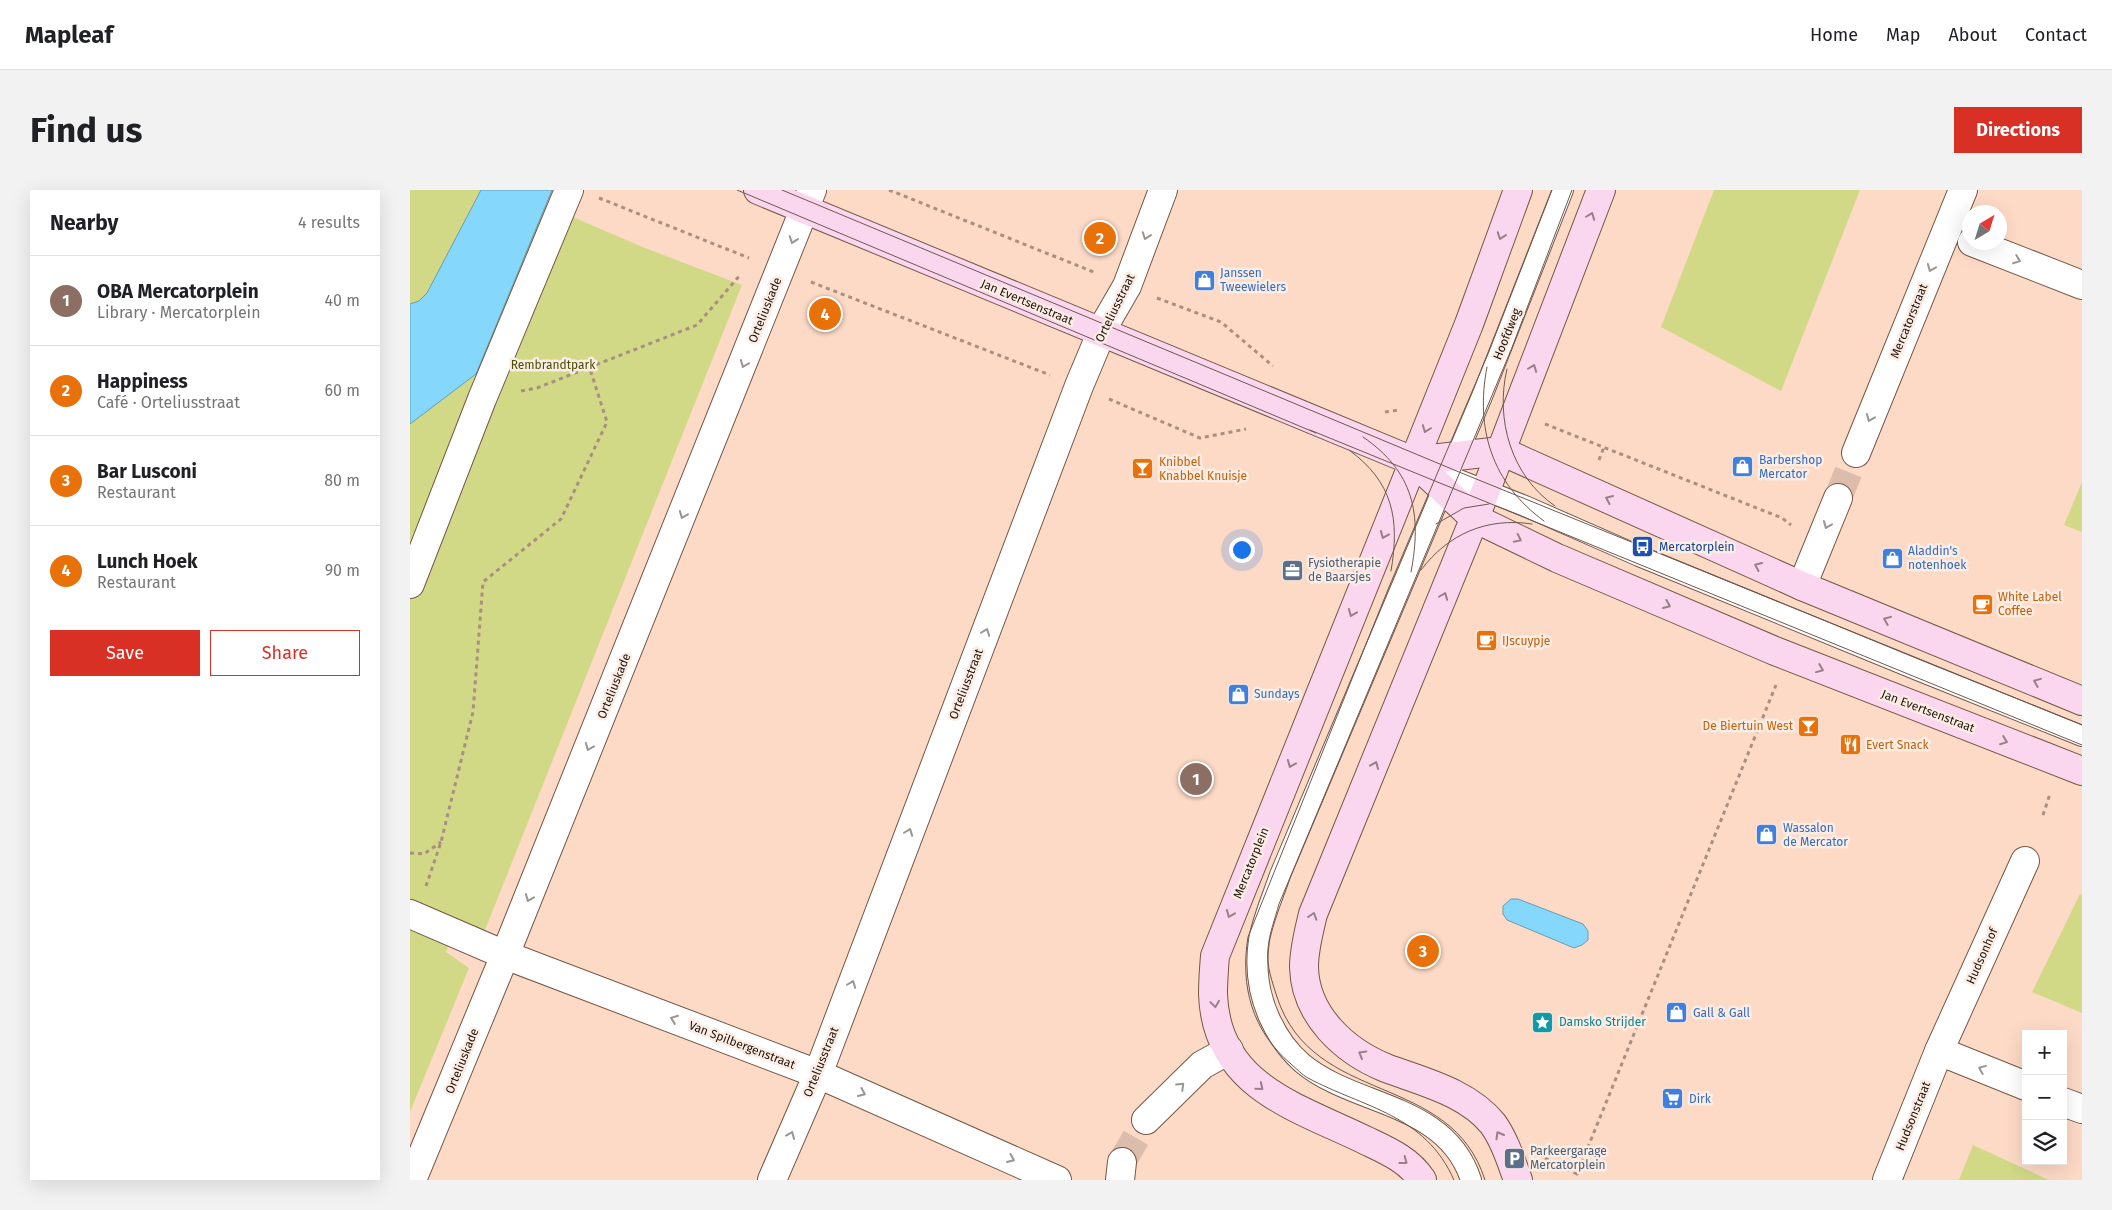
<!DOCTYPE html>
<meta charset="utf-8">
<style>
body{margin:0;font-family:"Fira Sans",sans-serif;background:#f2f2f2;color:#202124}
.controls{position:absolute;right:15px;bottom:15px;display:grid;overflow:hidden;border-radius:0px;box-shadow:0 5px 20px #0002}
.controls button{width:45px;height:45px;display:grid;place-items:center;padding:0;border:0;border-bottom:1px solid #e0e0e0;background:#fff;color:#202124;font:25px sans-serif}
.compass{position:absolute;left:1552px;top:15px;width:45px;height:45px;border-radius:50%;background:#fff;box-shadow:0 5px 20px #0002;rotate:38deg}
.you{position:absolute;left:831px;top:359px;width:18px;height:18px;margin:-12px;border:4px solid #fff;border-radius:50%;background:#1a73e8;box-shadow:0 0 0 8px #1a73e833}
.badge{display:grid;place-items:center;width:32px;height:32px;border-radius:50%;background:#d93025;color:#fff;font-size:16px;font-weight:700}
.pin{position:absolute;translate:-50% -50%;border:2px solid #fff;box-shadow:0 1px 5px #0006}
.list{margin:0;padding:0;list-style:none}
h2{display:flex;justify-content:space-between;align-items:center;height:65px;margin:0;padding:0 20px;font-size:21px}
h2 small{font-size:16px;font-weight:400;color:#757577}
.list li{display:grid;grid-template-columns:32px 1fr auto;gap:15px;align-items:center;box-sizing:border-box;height:90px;padding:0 20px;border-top:1px solid #e0e0e0}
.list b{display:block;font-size:19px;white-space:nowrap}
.list p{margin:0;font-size:16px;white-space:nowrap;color:#757577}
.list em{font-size:16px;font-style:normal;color:#757577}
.actions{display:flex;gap:10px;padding:15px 20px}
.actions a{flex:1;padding:11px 0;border:1px solid #d93025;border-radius:0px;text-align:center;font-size:18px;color:#d93025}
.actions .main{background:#d93025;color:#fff}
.icon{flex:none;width:28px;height:28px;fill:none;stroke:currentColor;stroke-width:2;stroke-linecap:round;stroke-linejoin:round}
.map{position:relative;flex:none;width:1672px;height:990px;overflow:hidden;border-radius:0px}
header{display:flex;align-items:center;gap:30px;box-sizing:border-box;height:70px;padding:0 25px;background:#fff;border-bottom:1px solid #e0e0e0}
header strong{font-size:24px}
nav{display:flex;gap:28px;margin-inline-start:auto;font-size:18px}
.intro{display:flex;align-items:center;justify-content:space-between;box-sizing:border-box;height:120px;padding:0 30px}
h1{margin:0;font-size:35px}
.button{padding:12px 22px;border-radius:0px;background:#d93025;color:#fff;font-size:18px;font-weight:700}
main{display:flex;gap:30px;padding:0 30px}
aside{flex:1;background:#fff;border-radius:0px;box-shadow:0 5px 20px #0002}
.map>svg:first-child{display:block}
.green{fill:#d1d987}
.water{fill:#86d7fc;stroke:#679cb4}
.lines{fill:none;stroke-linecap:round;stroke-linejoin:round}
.street-tunnel{stroke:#dcbcaa;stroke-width:28;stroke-dasharray:28 14;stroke-linecap:butt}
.lane-casing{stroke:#745745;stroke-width:22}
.street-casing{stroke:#745745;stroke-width:30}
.secondary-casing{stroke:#745745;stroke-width:30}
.path{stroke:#a98f80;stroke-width:3;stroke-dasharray:4 4;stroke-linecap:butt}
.lane{stroke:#fff;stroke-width:20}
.street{stroke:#fff;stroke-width:28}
.secondary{stroke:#fbd6ef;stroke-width:28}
.tram{stroke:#6d594e;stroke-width:1}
.oneway{stroke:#987f89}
.oneway2{stroke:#9b9592}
.labels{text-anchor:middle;stroke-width:5;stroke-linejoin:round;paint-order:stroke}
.shop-label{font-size:12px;fill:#366cbe;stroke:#fbece4;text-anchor:start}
.street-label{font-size:12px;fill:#20140d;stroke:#fbece4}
.park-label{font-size:12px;fill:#4b4f04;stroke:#fbece4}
.food-label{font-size:12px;fill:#c56008;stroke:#fbece4;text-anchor:start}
.transit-label{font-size:12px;fill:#164399;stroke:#fbece4;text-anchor:start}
.service-label{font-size:12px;fill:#4e5e75;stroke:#fbece4;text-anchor:start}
.culture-label{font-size:12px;fill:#0d838f;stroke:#fbece4;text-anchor:start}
</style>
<header>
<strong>Mapleaf</strong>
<nav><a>Home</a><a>Map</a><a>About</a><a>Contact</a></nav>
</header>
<div class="intro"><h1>Find us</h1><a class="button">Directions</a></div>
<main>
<aside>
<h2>Nearby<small>4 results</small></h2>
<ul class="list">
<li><span class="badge" style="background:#8d6e63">1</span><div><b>OBA Mercatorplein</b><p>Library · Mercatorplein</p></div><em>40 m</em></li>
<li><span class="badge" style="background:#e8710a">2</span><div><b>Happiness</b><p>Café · Orteliusstraat</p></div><em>60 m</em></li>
<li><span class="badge" style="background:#e8710a">3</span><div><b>Bar Lusconi</b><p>Restaurant</p></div><em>80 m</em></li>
<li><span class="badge" style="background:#e8710a">4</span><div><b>Lunch Hoek</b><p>Restaurant</p></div><em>90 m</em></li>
</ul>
<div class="actions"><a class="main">Save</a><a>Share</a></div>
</aside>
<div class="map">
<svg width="1672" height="990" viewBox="0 0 1672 990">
<rect width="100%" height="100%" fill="#fddac6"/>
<g class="green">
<polygon points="0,0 100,0 235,58 332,95 71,750 46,738 36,762 59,778 0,922"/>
<polygon points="1304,0 1450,0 1371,201 1251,137"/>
<polygon points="1672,292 1672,342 1654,335"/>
<polygon points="1670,704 1672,705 1672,823 1622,802"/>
<polygon points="1563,955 1639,990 1549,990"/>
</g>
<g class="water">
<polygon points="71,0 142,0 66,184 0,234 0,114 9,111 17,103"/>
<polygon points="1101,709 1108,709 1173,734 1178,741 1178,750 1172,755 1164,758 1097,730 1093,724 1093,716"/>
</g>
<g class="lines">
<g class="street-tunnel">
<polyline points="1428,308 1446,263"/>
<polyline points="712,972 736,930"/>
</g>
<defs>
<g id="lane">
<polyline points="1026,281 1115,316 1229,366 1510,481 1672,546"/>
<path d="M1061,990c-25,-78 -117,-73 -169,-117 -15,-13 -25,-28 -33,-46 -11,-25 -14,-50 -10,-77 4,-22 14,-44 21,-65l203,-481 80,-204"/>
</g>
<g id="street">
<polyline points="1562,52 1672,95"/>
<polyline points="1446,263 1553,0"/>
<polyline points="0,394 72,209 159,0"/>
<polyline points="1392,396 1428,308"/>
<polyline points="0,724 95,765 408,884 647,990"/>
<polyline points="1529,861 1616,896"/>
<polyline points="1653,912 1672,919"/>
<polyline points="736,930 792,875 819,860"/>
<polyline points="2,990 95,765 402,0"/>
<polyline points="362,990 408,884 669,196 695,134 717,96 753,0"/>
<polyline points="710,990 712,972"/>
<polyline points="1477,990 1529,861 1615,671"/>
</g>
<g id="secondary">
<polyline points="348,0 1003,271 1064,328 1147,368 1365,461 1672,581"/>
<polyline points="1003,271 1091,261 1392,396 1672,511"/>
<path d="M1012,990c-13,-20 -34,-29 -55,-39 -69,-34 -151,-54 -154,-147 0,-13 1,-26 2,-38l254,-632 49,-134"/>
<path d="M1108,990c-7,-19 -13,-39 -25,-56 -26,-32 -70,-42 -107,-56 -42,-17 -81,-53 -82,-101 0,-18 5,-36 9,-53l173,-424 115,-300"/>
</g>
</defs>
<use href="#lane" class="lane-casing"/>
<use href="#street" class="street-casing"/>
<use href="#secondary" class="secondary-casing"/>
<g class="path">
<polyline points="479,0 686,83"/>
<polyline points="189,8 339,68"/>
<polyline points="401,92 640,185"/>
<polyline points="747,108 811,132 863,176"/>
<polyline points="111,201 127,198 287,135 331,84"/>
<polyline points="699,209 790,248 836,239"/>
<polyline points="975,222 989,220"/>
<polyline points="1135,234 1372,328 1381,335"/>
<polyline points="1189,270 1194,257"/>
<polyline points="1633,625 1640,604"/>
<polyline points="0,663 14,664 31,652"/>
<polyline points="16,696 31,652 63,522 73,392 151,329 197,232 179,176"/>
<polyline points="1135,968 1167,984 1366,495"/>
</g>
<use href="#lane" class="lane"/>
<use href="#street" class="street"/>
<use href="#secondary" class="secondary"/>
<g class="tram">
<polyline points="327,0 906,243"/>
<polyline points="372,0 1049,282 1672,535"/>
<path d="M1077,177c-12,62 5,116 57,154"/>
<path d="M1097,179c-12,50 4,107 48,137"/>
<polyline points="900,240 1672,555"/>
<path d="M953,247c51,35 59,77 48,135"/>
<path d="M939,260c44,32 51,69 42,121"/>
<polyline points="1026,334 1054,318 1079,314"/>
<path d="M1011,380c27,-36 66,-53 111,-46"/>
<path d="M1044,990c-29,-66 -90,-72 -146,-102 -6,-3 -12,-10 -17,-14 -39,-33 -51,-78 -43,-127l141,-350 99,-233 64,-164"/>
<path d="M1075,990c-34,-109 -172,-73 -208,-183 -5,-16 -11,-32 -9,-48 1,-15 7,-30 11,-45l232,-554 61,-160"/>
</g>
</g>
<defs><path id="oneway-chevron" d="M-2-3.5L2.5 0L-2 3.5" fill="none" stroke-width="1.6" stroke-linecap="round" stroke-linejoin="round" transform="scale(1.25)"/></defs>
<g class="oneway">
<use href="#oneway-chevron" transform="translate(1181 26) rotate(-69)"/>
<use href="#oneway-chevron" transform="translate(1091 46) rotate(110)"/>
<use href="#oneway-chevron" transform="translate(1123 178) rotate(-69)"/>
<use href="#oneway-chevron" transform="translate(1016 239) rotate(111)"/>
<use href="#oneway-chevron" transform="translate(1199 309) rotate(-156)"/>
<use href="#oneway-chevron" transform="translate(974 345) rotate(112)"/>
<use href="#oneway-chevron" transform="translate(1108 349) rotate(26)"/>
<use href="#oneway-chevron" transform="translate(1348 376) rotate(-156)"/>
<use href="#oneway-chevron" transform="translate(1034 406) rotate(-69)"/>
<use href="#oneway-chevron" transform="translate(1257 415) rotate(23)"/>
<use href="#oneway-chevron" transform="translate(942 423) rotate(112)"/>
<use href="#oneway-chevron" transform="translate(1477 430) rotate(-158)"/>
<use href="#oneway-chevron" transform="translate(1410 479) rotate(22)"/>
<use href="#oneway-chevron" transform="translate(1627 492) rotate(-158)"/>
<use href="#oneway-chevron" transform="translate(1594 551) rotate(21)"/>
<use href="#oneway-chevron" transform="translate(881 574) rotate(112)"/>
<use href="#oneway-chevron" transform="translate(965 575) rotate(-68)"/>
<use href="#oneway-chevron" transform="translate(820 724) rotate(112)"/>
<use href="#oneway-chevron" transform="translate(903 726) rotate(-72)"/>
<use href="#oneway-chevron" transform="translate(805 814) rotate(82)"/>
<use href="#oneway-chevron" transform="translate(952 864) rotate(-150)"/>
<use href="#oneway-chevron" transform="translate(850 897) rotate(39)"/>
<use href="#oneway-chevron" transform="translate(1089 945) rotate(-120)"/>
<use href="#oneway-chevron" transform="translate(994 971) rotate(37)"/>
</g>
<g class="oneway2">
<use href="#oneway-chevron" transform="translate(736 46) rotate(110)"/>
<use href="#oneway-chevron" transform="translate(383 50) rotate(110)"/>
<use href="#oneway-chevron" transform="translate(1607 70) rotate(21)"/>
<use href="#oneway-chevron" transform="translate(1521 78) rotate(112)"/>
<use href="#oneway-chevron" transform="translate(334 174) rotate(112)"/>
<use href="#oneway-chevron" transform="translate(1460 228) rotate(112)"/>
<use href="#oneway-chevron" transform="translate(273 325) rotate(112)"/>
<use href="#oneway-chevron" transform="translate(1417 335) rotate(112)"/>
<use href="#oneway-chevron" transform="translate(576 442) rotate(-69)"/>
<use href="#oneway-chevron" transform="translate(179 557) rotate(112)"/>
<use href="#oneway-chevron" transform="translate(499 642) rotate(-69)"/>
<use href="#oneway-chevron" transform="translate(119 708) rotate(112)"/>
<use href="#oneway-chevron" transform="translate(442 794) rotate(-69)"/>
<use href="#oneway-chevron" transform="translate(264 829) rotate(-159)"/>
<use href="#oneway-chevron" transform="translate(1572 879) rotate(-158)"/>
<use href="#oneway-chevron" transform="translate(771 896) rotate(-44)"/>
<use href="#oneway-chevron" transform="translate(452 903) rotate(24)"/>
<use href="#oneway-chevron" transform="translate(381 945) rotate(-67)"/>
<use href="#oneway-chevron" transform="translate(601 969) rotate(24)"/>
</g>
<defs>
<symbol id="shop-square" viewBox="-11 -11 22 22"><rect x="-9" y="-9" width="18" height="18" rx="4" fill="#3f7fe0" stroke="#fbece4"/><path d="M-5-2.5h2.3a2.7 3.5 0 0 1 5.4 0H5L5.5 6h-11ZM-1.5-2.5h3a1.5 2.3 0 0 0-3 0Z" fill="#fff"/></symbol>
<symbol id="bar-square" viewBox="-11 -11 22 22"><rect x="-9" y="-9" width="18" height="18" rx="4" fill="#e8710a" stroke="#fbece4"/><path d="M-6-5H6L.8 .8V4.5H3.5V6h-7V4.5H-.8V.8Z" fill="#fff"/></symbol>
<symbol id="bus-square" viewBox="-11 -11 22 22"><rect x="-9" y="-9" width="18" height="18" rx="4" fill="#1a4fb4" stroke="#fbece4"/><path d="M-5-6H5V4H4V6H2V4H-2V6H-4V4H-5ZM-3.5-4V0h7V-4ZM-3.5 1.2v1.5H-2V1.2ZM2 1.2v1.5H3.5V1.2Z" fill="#fff"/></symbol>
<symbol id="office-square" viewBox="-11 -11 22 22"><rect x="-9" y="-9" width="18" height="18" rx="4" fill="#5c6f8a" stroke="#fbece4"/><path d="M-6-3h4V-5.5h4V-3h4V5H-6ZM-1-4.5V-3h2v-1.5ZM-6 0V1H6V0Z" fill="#fff"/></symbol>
<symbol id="cafe-square" viewBox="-11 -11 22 22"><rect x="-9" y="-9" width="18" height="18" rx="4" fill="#e8710a" stroke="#fbece4"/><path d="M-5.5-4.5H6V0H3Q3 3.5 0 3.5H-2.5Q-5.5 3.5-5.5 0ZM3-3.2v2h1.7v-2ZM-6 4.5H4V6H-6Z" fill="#fff"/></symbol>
<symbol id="restaurant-square" viewBox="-11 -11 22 22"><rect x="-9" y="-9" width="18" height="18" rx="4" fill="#e8710a" stroke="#fbece4"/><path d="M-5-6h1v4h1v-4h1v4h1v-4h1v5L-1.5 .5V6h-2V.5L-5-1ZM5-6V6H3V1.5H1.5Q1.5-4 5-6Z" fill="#fff"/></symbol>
<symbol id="sight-square" viewBox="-11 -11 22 22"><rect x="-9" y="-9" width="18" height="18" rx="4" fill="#0f9aa8" stroke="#fbece4"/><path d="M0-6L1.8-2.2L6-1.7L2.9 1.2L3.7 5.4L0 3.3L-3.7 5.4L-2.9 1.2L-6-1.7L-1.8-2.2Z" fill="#fff"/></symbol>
<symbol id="supermarket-square" viewBox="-11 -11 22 22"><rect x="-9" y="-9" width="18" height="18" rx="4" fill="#3f7fe0" stroke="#fbece4"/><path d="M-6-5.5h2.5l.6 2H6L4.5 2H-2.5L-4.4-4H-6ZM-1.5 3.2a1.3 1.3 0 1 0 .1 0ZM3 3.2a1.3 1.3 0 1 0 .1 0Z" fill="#fff"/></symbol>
<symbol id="parking-square" viewBox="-11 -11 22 22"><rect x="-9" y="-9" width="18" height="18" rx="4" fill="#5c6f8a" stroke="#fbece4"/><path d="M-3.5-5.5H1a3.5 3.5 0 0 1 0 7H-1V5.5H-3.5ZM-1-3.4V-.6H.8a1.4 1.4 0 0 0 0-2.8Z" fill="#fff"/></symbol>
</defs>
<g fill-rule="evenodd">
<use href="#shop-square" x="782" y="78" width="25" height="25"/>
<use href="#shop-square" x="1320" y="264" width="25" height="25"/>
<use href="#bar-square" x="720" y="266" width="25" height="25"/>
<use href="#bus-square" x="1220" y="344" width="25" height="25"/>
<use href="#shop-square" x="1470" y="356" width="25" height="25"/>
<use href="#office-square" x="870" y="368" width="25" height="25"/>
<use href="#cafe-square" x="1560" y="402" width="25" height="25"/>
<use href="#cafe-square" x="1064" y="438" width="25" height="25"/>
<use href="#shop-square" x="816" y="492" width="25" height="25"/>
<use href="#bar-square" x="1386" y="524" width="25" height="25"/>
<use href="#restaurant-square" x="1428" y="542" width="25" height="25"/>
<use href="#shop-square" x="1344" y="632" width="25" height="25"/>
<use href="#shop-square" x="1254" y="810" width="25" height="25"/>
<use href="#sight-square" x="1120" y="820" width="25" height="25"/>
<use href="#supermarket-square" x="1250" y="896" width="25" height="25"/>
<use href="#parking-square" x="1092" y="956" width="25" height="25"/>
</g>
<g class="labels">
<g class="shop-label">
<text x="810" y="87">Janssen<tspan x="810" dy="14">Tweewielers</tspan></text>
<text x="1349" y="274">Barbershop<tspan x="1349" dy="14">Mercator</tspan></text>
<text x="1498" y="365">Aladdin's<tspan x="1498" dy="14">notenhoek</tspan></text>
<text x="844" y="508">Sundays</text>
<text x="1373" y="642">Wassalon<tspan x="1373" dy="14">de Mercator</tspan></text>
<text x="1283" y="827">Gall &amp; Gall</text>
<text x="1279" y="913">Dirk</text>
</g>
<g class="street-label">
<text transform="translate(617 112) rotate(23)" y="4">Jan Evertsenstraat</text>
<text transform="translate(705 118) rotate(-64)" y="4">Orteliusstraat</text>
<text transform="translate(355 120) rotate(-68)" y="4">Orteliuskade</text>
<text transform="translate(1499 131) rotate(-68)" y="4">Mercatorstraat</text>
<text transform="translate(1097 144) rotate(-68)" y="4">Hoofdweg</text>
<text transform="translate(556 494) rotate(-69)" y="4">Orteliusstraat</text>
<text transform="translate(204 496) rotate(-68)" y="4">Orteliuskade</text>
<text transform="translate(1518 521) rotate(21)" y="4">Jan Evertsenstraat</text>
<text transform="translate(841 673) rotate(-68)" y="4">Mercatorplein</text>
<text transform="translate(1572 766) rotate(-66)" y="4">Hudsonhof</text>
<text transform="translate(332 855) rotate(21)" y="4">Van Spilbergenstraat</text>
<text transform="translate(52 871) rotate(-68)" y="4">Orteliuskade</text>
<text transform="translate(411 872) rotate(-68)" y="4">Orteliusstraat</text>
<text transform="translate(1503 926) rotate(-68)" y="4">Hudsonstraat</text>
</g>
<g class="park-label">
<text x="143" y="179">Rembrandtpark</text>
</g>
<g class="food-label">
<text x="749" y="276">Knibbel<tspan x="749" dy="14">Knabbel Knuisje</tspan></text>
<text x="1588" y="411">White Label<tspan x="1588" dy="14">Coffee</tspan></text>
<text x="1092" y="455">IJscuypje</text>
<text x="1383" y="540" text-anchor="end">De Biertuin West</text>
<text x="1456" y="559">Evert Snack</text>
</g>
<g class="transit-label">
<text x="1249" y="361">Mercatorplein</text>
</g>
<g class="service-label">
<text x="898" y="377">Fysiotherapie<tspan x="898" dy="14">de Baarsjes</tspan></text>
<text x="1120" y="965">Parkeergarage<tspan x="1120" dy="14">Mercatorplein</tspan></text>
</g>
<g class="culture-label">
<text x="1149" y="836">Damsko Strijder</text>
</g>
</g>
</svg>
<div class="controls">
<button>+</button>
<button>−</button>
<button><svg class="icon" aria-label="layers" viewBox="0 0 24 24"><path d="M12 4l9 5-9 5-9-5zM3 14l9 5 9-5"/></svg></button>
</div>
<svg class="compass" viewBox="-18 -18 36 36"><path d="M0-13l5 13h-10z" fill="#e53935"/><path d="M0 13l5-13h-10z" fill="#757577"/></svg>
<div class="you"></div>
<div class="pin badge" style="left:786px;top:589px;background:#8d6e63">1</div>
<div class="pin badge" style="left:690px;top:48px;background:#e8710a">2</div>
<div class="pin badge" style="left:1013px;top:761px;background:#e8710a">3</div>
<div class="pin badge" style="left:415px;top:124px;background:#e8710a">4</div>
</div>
</main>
